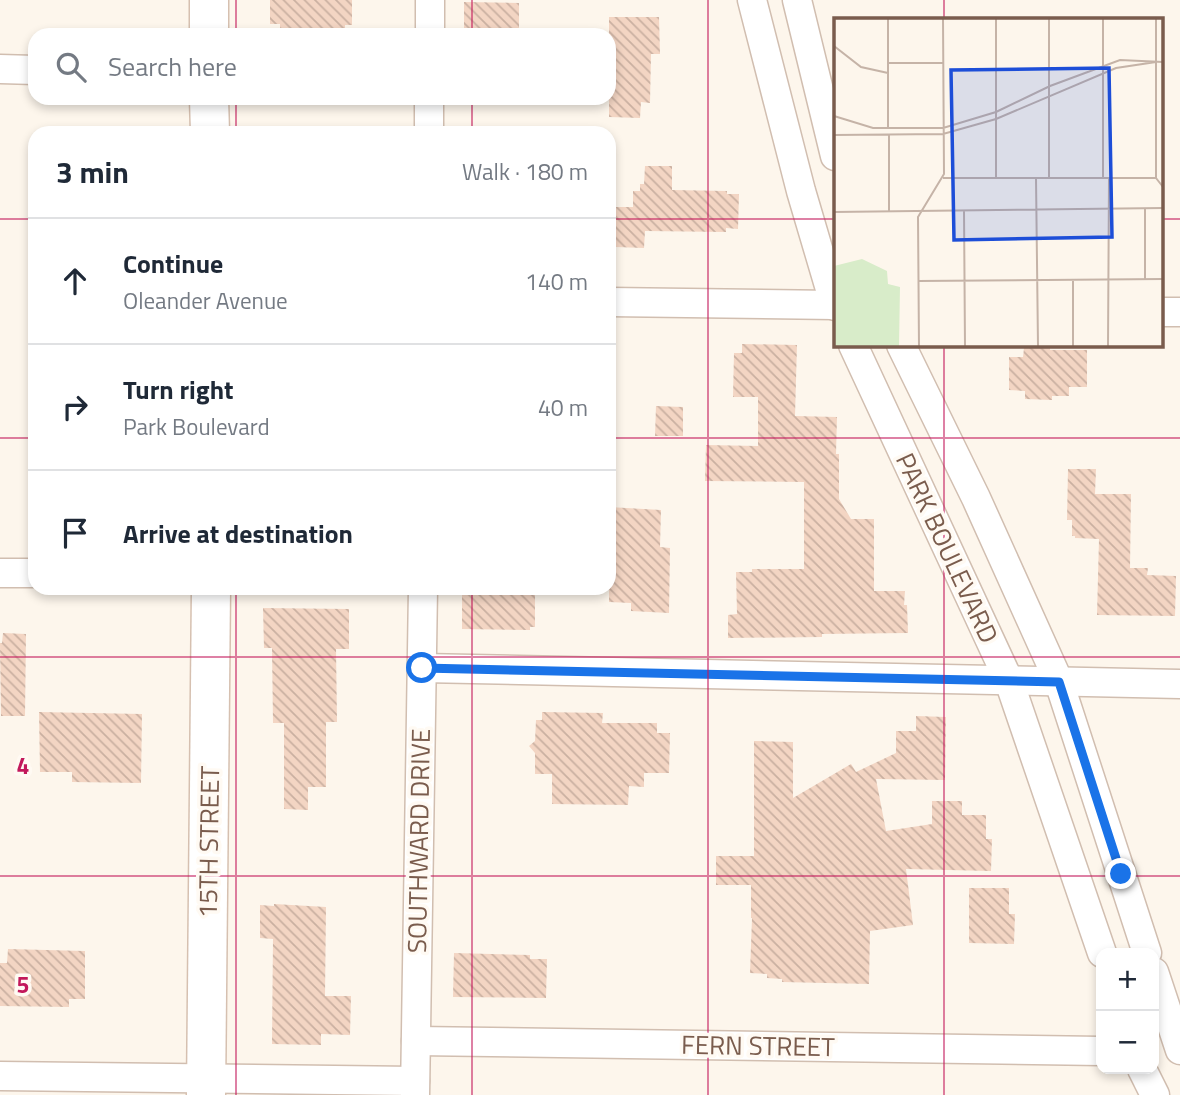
<!DOCTYPE html>
<meta charset="utf-8">
<style>
body{margin:0;font-family:"Titillium Web",sans-serif;background:#f6f6f7;color:#1f2937}
.controls{position:absolute;right:21px;bottom:21px;display:grid;overflow:hidden;border-radius:14px;box-shadow:0 4px 10px #0003}
.controls button{width:63px;height:63px;display:grid;place-items:center;padding:0;border:0;border-bottom:2px solid #e0e1e3;background:#fff;color:#1f2937;font:35px sans-serif}
.stop{position:absolute;width:21px;height:21px;margin:-16px;border:5px solid #1a73e8;border-radius:50%;background:#fff}
.stop.end{background:#1a73e8;border-color:#fff;box-shadow:0 2px 7px #0008}
.list{margin:0;padding:0;list-style:none}
h2{display:flex;justify-content:space-between;align-items:center;height:91px;margin:0;padding:0 28px;font-size:30px}
h2 small{font-size:23px;font-weight:400;color:#747a83}
.list li{display:grid;grid-template-columns:46px 1fr auto;gap:21px;align-items:center;box-sizing:border-box;height:126px;padding:0 28px;border-top:2px solid #e0e1e3}
.list b{display:block;font-size:26px;white-space:nowrap}
.list p{margin:0;font-size:23px;white-space:nowrap;color:#747a83}
.list em{font-size:23px;font-style:normal;color:#747a83}
.icon{flex:none;width:38px;height:38px;fill:none;stroke:currentColor;stroke-width:2;stroke-linecap:round;stroke-linejoin:round}
.map{position:relative;flex:none;width:1180px;height:1095px;overflow:hidden}
.search{position:absolute;background:#fff;box-shadow:0 4px 10px #0003;left:28px;top:28px;width:588px;height:77px;display:flex;align-items:center;gap:18px;box-sizing:border-box;padding:0 24px;border-radius:21px;color:#747a83;font-size:26px}
.panel{position:absolute;background:#fff;box-shadow:0 4px 10px #0003;left:28px;top:126px;width:588px;height:469px;border-radius:21px}
.map>svg:first-child{display:block}
.building{fill:url(#building-back-hatch)}
.lines{fill:none;stroke-linecap:round;stroke-linejoin:round}
.minor-casing{stroke:#d1beb0;stroke-width:31}
.secondary-casing{stroke:#d6c0b0;stroke-width:41}
.minor{stroke:#fff;stroke-width:28}
.secondary{stroke:#fff;stroke-width:38}
.route{stroke:#1a73e8;stroke-width:9}
.grid{fill:none;stroke:#c2185b;stroke-width:2;stroke-opacity:0.55}
.labels{text-anchor:middle;stroke-width:7;stroke-linejoin:round;paint-order:stroke}
.street-label{font-size:26px;fill:#7a5c4d;stroke:#fffaf3}
.inset-road{fill:none;stroke:#c5b3a7;stroke-width:2}
.view{fill:#1d4ed8;fill-opacity:0.15;stroke:#1d4ed8;stroke-width:3.5}
.inset-edge{fill:none;stroke:#7a5c4d;stroke-width:3.5}
.grid-label{font-size:23px;text-anchor:middle;font-weight:bold;fill:#c2185b;stroke:#fffaf3;stroke-width:7;stroke-linejoin:round;paint-order:stroke}
</style>
<div class="map">
<svg width="1180" height="1095" viewBox="0 0 1180 1095">
<defs>
<pattern id="building-back-hatch" width="6" height="6" patternUnits="userSpaceOnUse" patternTransform="scale(1.75)"><rect width="6" height="6" fill="#f3d5c3"/><path d="M-1 5l2 2M0 0l6 6M5-1l2 2" fill="none" stroke="#cab0a1"/></pattern>
</defs>
<rect width="100%" height="100%" fill="#fdf6ec"/>
<g class="building">
<polygon points="270,0 352,0 352,25 345,25 345,35 280,35 280,24 270,24"/>
<polygon points="464,2 519,3 519,35 464,35"/>
<polygon points="609,17 659,17 660,54 651,54 650,103 641,102 640,118 609,117"/>
<polygon points="645,166 672,166 672,190 727,191 727,194 739,194 738,229 726,228 726,232 645,231 644,248 615,247 615,207 633,207 633,191 640,191 640,184 644,184"/>
<polygon points="742,344 797,345 795,416 837,417 836,454 839,454 839,499 851,519 874,519 874,591 905,591 904,605 907,605 908,633 822,634 822,637 728,638 728,615 737,614 736,572 752,572 752,569 804,569 804,482 705,481 706,445 758,446 758,397 733,397 734,353 742,353"/>
<polygon points="1024,348 1050,348 1050,350 1087,350 1087,387 1069,387 1069,396 1052,396 1052,400 1025,399 1025,391 1009,390 1009,357 1023,357"/>
<polygon points="656,406 683,407 683,436 655,436"/>
<polygon points="1068,469 1096,469 1095,494 1131,494 1130,568 1148,568 1147,575 1176,576 1175,616 1097,615 1099,539 1075,538 1075,536 1072,536 1072,520 1067,520"/>
<polygon points="609,507 661,510 660,547 670,548 669,613 631,611 631,603 609,602"/>
<polygon points="462,589 521,589 521,593 535,593 535,627 530,627 530,630 462,629"/>
<polygon points="263,608 349,609 349,649 336,649 337,722 326,722 326,787 308,787 308,810 284,809 284,723 273,723 272,648 264,648"/>
<polygon points="3,633 26,634 25,716 1,716 0,643 2,643"/>
<polygon points="39,712 142,714 141,783 72,782 72,772 40,772"/>
<polygon points="542,712 603,713 602,723 657,723 657,733 670,733 669,773 644,773 644,787 629,786 628,805 552,804 552,774 535,774 535,753 529,746 535,741 536,720 542,720"/>
<polygon points="916,716 946,717 945,780 876,779 886,831 932,824 932,801 962,801 962,815 986,815 986,839 992,839 991,871 906,869 913,925 870,931 869,984 782,982 782,979 767,978 767,974 750,973 752,918 751,918 751,885 716,885 716,856 754,856 754,741 793,742 793,798 851,764 856,772 896,753 896,731 916,731"/>
<polygon points="969,888 1009,888 1009,914 1015,914 1014,944 969,943"/>
<polygon points="274,904 326,907 325,996 351,996 350,1035 321,1034 321,1045 272,1044 273,939 260,938 260,905 274,906"/>
<polygon points="8,949 85,951 85,999 69,999 69,1007 0,1006 0,963 7,963"/>
<polygon points="454,953 530,955 530,959 547,959 546,998 453,997"/>
</g>
<g class="lines">
<defs>
<g id="minor">
<polyline points="752,0 801,191 835,306"/>
<polyline points="797,0 835,156"/>
<polyline points="430,35 430,0"/>
<polyline points="0,69 35,70"/>
<polyline points="429,133 429,98"/>
<polyline points="609,302 835,305"/>
<polyline points="1161,312 1180,312"/>
<polyline points="853,345 1009,681 1102,953"/>
<polyline points="901,345 976,498 1059,682 1147,953"/>
<polyline points="0,573 35,573"/>
<polyline points="422,668 1180,684"/>
<polyline points="1154,972 1180,1050"/>
<polyline points="416,1041 1101,1051"/>
<polyline points="1142,1069 1155,1095"/>
<polyline points="0,1076 415,1081"/>
<polyline points="415,1095 423,588"/>
</g>
<g id="secondary">
<polyline points="209,35 209,0"/>
<polyline points="209,98 210,133"/>
<polyline points="206,1095 211,588"/>
</g>
</defs>
<use href="#minor" class="minor-casing"/>
<use href="#secondary" class="secondary-casing"/>
<use href="#minor" class="minor"/>
<use href="#secondary" class="secondary"/>
</g>
<g class="lines">
<polyline class="route" points="422,668 1059,682 1121,874"/>
</g>
<path class="grid" d="M236,0v35M472,0v35M708,0v1095M944,0v19M236,98v35M472,98v35M0,219h35M609,219h226M1161,219h19M944,345v750M0,438h35M609,438h571M236,588v507M472,588v507M0,657h1180M0,876h1180"/>
<g class="labels">
<g class="street-label">
<text transform="translate(947 548) rotate(65)" y="9">PARK BOULEVARD</text>
<text transform="translate(419 841) rotate(-89)" y="9">SOUTHWARD DRIVE</text>
<text transform="translate(209 842) rotate(-89)" y="9">15TH STREET</text>
<text transform="translate(758 1046) rotate(1)" y="9">FERN STREET</text>
</g>
</g>
<g transform="translate(834 18)">
<rect width="329" height="329" fill="#fdf6ec"/>
<path d="M28,241l25,12 1,13 12,3 -1,59h-65v-80z" fill="#d8ecc9"/>
<path class="inset-road" d="M54,1v110M162,1v159M269,1v159M322,1v159l7,9M0,28l27,21 27,6M54,45h55M0,98l39,12h70l53,-16 54,-26 70,-26 43,2M0,117l109,-1 53,-15 120,-51 40,-6M55,117v76M109,160h213M202,160l2,168M215,160v-159M311,190v71M130,192l1,136M0,194l329,-4M239,262v66M84,263l245,-2M85,328l-1,-129 26,-43 -1,-155M274,328l1,-168"/>
<path class="view" d="M275,50l3,169 -158,3 -3,-170z"/>
<rect width="329" height="329" class="inset-edge"/>
</g>
<g class="grid-label">
<text x="23" y="774">4</text>
<text x="23" y="993">5</text>
</g>
</svg>
<div class="controls">
<button>+</button>
<button>−</button>
</div>
<div class="stop" style="left:422px;top:668px"></div>
<div class="stop end" style="left:1121px;top:874px"></div>
<div class="search"><svg class="icon" aria-label="search" viewBox="0 0 24 24"><circle cx="10" cy="10" r="6"/><path d="M15 15l6 6"/></svg>Search here</div>
<section class="panel">
<h2>3 min<small>Walk · 180 m</small></h2>
<ul class="list">
<li><svg class="icon" aria-label="ahead" viewBox="0 0 24 24"><path d="M12 20V5M6 11l6-6 6 6"/></svg><div><b>Continue</b><p>Oleander Avenue</p></div><em>140 m</em></li>
<li><svg class="icon" aria-label="right" viewBox="0 0 24 24"><path d="M7 20v-9h11M14 6l5 5-5 5"/></svg><div><b>Turn right</b><p>Park Boulevard</p></div><em>40 m</em></li>
<li><svg class="icon" aria-label="arrive" viewBox="0 0 24 24"><path d="M6 21V4h12l-3 4 3 4H6"/></svg><div><b>Arrive at destination</b></div></li>
</ul>
</section>
</div>
